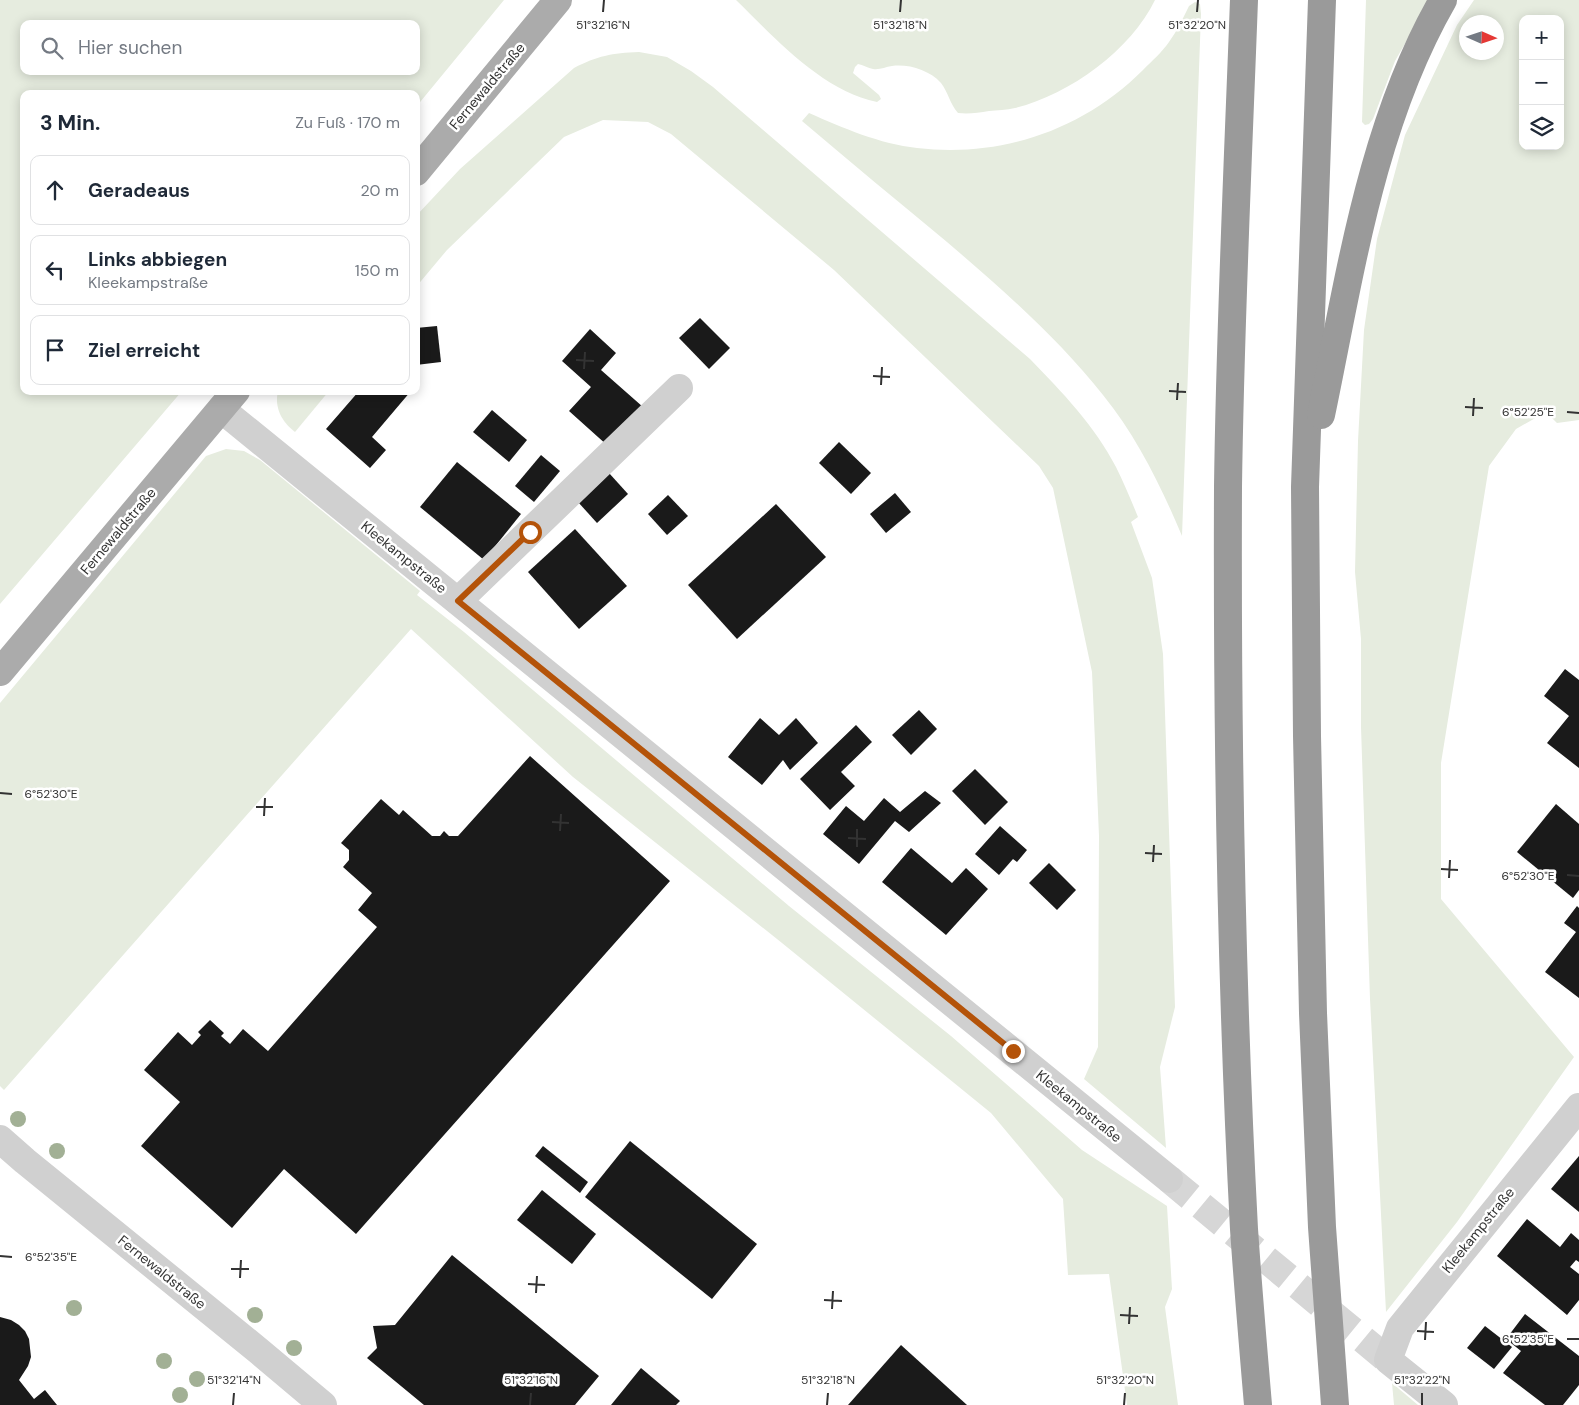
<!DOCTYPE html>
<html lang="de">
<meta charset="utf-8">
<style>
body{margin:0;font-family:"DM Sans",sans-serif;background:#f2f2f3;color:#1f2937}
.controls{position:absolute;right:15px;top:15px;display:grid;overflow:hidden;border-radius:10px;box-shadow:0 2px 12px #0003}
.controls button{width:45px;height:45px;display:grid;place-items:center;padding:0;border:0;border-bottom:1px solid #e0e1e3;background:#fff;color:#1f2937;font:25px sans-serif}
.compass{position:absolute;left:1459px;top:15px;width:45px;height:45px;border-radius:50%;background:#fff;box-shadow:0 2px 12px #0003;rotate:93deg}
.stop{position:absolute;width:15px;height:15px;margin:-11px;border:4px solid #b45309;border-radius:50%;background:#fff}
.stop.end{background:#b45309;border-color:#fff;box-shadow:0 1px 5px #0008}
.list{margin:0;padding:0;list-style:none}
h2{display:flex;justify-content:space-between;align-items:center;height:65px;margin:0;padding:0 20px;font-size:21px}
h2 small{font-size:16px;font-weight:400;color:#747a83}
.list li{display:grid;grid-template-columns:32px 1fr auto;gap:15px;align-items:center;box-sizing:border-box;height:70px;margin:0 10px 10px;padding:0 10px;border:1px solid #e0e1e3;border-radius:10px}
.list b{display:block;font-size:19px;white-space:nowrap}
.list p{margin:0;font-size:16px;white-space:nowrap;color:#747a83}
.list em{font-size:16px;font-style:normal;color:#747a83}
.icon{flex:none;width:28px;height:28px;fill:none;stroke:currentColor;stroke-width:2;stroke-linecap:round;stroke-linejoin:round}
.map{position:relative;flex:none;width:1579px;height:1405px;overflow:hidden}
.search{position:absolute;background:#fff;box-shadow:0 2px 12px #0003;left:20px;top:20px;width:400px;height:55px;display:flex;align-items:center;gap:12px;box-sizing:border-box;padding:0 18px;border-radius:10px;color:#747a83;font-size:19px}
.panel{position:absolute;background:#fff;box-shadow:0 2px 12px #0003;left:20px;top:90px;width:400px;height:305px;border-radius:10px}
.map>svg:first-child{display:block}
.green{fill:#e6ecdf;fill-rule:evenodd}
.building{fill:#1a1a1a}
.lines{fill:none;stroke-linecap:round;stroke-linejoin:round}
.minor-tunnel{stroke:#d6d6d6;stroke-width:28;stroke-dasharray:28 14;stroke-linecap:butt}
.minor{stroke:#d0d0d0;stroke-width:28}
.major{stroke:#ababab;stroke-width:28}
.highway{stroke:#9a9a9a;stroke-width:28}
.tree{fill:#a2b095}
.route{stroke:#b45309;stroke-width:6}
.ticks{fill:none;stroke:#333;stroke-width:2}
.labels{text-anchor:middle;stroke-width:5;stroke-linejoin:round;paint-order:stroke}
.street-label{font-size:14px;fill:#333;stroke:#fff}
.ticks-label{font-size:12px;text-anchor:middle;fill:#333;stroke:#fff;stroke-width:5;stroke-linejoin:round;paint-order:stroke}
</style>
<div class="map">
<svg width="1579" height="1405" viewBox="0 0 1579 1405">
<rect width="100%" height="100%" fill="#fff"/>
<g class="green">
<path d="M0,0h504l-88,107v-13h-392v297h158l-182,213zM24,24h392v47h-392z"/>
<path d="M736,0h419c-24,50 -86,95 -140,108 -8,2 -18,2 -26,3 -11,2 -21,3 -31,2 -8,-9 -10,-21 -17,-30 -12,-13 -32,-19 -49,-17 -7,1 -12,4 -19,3 -5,-1 -10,-4 -15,-5l-3,3 -2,6 26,22 2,4 -4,3c-55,-11 -103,-65 -141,-102z"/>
<polygon points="1366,0 1430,0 1395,61 1373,119 1369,124 1365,125 1362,122"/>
<path d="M1474,0h105v420l-22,3 -11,-11 -30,17 -27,37 -48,297v136l133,158 -117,165 -71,90 -16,-313 -9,-272v-88l-6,-67 3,-131 6,-111 13,-91 28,-104 52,-110zM1523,19h37v127h-37zM1466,22h30v30h-30z"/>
<path d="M1195,2l5,2 1,10 -19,522c-21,-50 -45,-99 -79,-141 -45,-57 -101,-106 -156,-153 -48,-40 -97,-80 -145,-121l7,-8c34,15 71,31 108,35 84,10 166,-18 226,-78 9,-9 19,-18 26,-28 8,-11 14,-24 20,-36z"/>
<path d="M639,52l28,5 24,14 22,16 317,272c32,33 65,67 86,108 8,16 15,33 22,50l-7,5 21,56 11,76 12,353 -15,60 6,81 -82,-69 14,-32 1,-211 -7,-164 -39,-184 -14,-22 -205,-196 -163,-136 -23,-12 -45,-2 -39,17 -117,113 -31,37v-71l44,-47 114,-101c23,-12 38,-15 65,-16z"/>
<path d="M278,391h51l-34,41c-13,-10 -21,-24 -17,-41z"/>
<polygon points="226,449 244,451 260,460 420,591 417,595 464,632 789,906 951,1036 1082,1150 1167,1206 1172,1289 1165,1307 1178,1405 1127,1405 1109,1274 1068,1275 1063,1199 991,1113 782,943 573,777 411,629 4,1090 0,1086 0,703 206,456"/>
<polygon points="1392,1383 1418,1405 1394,1405"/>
</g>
<g class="building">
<polygon points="700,318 730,348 709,369 679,338"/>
<polygon points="437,326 441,362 416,365 416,328"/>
<polygon points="590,329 616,353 601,370 643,407 608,446 569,411 591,387 562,361"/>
<polygon points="359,391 411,391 372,437 386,450 370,468 326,429"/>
<polygon points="492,410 527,440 509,462 473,432"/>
<polygon points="839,442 871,473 851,494 819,463"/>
<polygon points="541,455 560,471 534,502 515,486"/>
<polygon points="457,462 521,514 484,560 420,507"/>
<polygon points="609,473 628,494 597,523 578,502"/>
<polygon points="895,493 911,512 886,533 870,514"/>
<polygon points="668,495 688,516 667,535 648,514"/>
<polygon points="776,504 826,557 737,639 688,585"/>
<polygon points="575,529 627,586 579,629 528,572"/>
<polygon points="1565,669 1579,680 1579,768 1547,743 1569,716 1544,696"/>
<polygon points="919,710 937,729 911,755 892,735"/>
<polygon points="760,718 779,735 796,718 818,743 790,770 783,760 762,785 728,757"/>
<polygon points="856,725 872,742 841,772 855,786 830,810 800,779"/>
<polygon points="530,756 670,881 356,1234 284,1169 232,1228 141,1146 180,1102 144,1070 178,1032 192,1045 201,1035 198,1032 210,1020 224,1033 221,1036 230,1044 243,1029 268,1051 377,927 358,910 372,893 343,867 349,860 349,850 341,843 381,799 399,815 403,810 432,836 440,836 444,831 449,836 458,836"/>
<polygon points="975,769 1008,802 985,825 952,791"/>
<polygon points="925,791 941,803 909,832 895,821 859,864 823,834 846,806 864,821 884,798 900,812"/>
<polygon points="1556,804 1579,824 1579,890 1573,898 1517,852"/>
<polygon points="1000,826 1027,850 1017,862 1013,859 999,875 975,854"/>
<polygon points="911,848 952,883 966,868 988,889 946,935 882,882"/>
<polygon points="1049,863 1076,890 1057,910 1029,883"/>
<polygon points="1577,906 1579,908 1579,998 1545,972 1576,932 1564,923"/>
<polygon points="630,1141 757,1244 712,1299 585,1197"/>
<polygon points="543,1146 588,1182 580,1193 535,1156"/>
<polygon points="1579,1156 1579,1212 1551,1189"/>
<polygon points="542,1190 596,1234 572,1264 517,1220"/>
<polygon points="1527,1219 1560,1247 1571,1233 1579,1240 1579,1262 1576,1260 1570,1267 1579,1274 1579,1300 1567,1315 1497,1256"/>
<polygon points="452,1255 599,1376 575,1405 424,1405 367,1358 377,1348 373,1326 395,1325"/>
<polygon points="1525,1314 1579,1356 1579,1385 1563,1405 1545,1405 1503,1373 1521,1351 1506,1339"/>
<polygon points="0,1317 11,1320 19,1325 25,1331 29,1339 31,1357 28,1366 19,1380 34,1399 45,1390 57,1405 0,1405"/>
<polygon points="1485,1326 1512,1347 1494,1369 1467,1348"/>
<polygon points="901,1345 967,1405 848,1405"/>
<polygon points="641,1368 680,1401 676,1405 611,1405"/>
</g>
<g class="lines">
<polyline class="minor-tunnel" points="1169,1179 1388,1360"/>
<g class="minor">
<polyline points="221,409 1169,1179"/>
<polyline points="458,601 679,388"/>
<polyline points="0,1139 25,1161 260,1352 323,1405"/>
<polyline points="1444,1405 1388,1360 1400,1328 1579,1107"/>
</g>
<g class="major">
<polyline points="416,172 558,0"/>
<polyline points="0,672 236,391"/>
</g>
<g class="highway">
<path d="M1244,0c-6,162 -14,325 -16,487 -1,247 3,495 16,742 4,59 9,117 14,176"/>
<polyline points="1322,0 1305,487 1307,736 1313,1013 1322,1227 1335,1405"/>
<path d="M1321,415c29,-139 50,-290 122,-415"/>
</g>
</g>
<g class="tree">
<circle cx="18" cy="1119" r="8"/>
<circle cx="57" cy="1151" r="8"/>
<circle cx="74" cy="1308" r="8"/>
<circle cx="255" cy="1315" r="8"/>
<circle cx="294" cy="1348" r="8"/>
<circle cx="164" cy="1361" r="8"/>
<circle cx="197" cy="1379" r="8"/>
<circle cx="180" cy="1395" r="8"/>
</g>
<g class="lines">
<polyline class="route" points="530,532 458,601 1013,1051"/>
</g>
<path class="ticks" d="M603,12l1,-12M900,12l1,-12M1197,12l1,-12M576,360l18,1M584,369l1,-17M873,376l17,1M881,385l1,-18M1169,391l17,1M1177,400l1,-17M1465,407l18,1M1567,412l12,1M1473,416l1,-18M0,793l12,1M256,807h17M264,816l1,-18M552,822l17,1M560,831l1,-17M848,838l18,1M857,847v-18M1145,853l17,1M1153,862l1,-17M1441,869l17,1M1567,875l12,1M1449,878l1,-18M0,1256l12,1M231,1269h18M240,1278l1,-18M528,1284l17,1M536,1293l1,-17M824,1300l18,1M832,1309l1,-18M1120,1315l18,1M1129,1324l1,-17M1417,1331l17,1M1567,1339h12M1425,1340l1,-18M233,1405l1,-12M530,1405l1,-12M827,1405l1,-12M1124,1405l1,-12M1422,1405v-12"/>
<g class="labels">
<g class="street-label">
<text transform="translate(487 86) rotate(-50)" y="5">Fernewaldstraße</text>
<text transform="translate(118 531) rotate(-50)" y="5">Fernewaldstraße</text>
<text transform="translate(404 557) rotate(39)" y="5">Kleekampstraße</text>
<text transform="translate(1079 1106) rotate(39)" y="5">Kleekampstraße</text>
<text transform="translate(1478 1230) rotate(-51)" y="5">Kleekampstraße</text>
<text transform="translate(162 1272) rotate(39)" y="5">Fernewaldstraße</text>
</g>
</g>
<g class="ticks-label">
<text x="603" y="29">51°32'16"N</text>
<text x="900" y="29">51°32'18"N</text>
<text x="1197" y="29">51°32'20"N</text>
<text x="1528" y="416">6°52'25"E</text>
<text x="51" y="798">6°52'30"E</text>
<text x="1528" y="880">6°52'30"E</text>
<text x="51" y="1261">6°52'35"E</text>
<text x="1528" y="1343">6°52'35"E</text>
<text x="234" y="1384">51°32'14"N</text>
<text x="531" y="1384">51°32'16"N</text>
<text x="828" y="1384">51°32'18"N</text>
<text x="1125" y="1384">51°32'20"N</text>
<text x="1422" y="1384">51°32'22"N</text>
</g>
</svg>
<div class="controls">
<button>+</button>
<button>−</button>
<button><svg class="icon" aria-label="layers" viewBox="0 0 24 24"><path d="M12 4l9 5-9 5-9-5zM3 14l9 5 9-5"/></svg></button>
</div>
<svg class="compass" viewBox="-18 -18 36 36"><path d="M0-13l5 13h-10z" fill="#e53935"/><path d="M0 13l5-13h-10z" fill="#747a83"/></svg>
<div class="stop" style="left:530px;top:532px"></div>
<div class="stop end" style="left:1013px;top:1051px"></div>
<div class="search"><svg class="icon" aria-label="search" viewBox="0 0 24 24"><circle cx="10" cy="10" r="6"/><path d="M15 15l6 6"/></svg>Hier suchen</div>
<section class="panel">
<h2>3 Min.<small>Zu Fuß · 170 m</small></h2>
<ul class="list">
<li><svg class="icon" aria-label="ahead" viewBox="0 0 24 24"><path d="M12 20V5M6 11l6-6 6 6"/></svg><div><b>Geradeaus</b></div><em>20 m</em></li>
<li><svg class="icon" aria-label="left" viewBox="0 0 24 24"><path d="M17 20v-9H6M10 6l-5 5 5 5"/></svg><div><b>Links abbiegen</b><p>Kleekampstraße</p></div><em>150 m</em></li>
<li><svg class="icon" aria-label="arrive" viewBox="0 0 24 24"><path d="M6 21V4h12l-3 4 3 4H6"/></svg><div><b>Ziel erreicht</b></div></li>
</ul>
</section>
</div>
